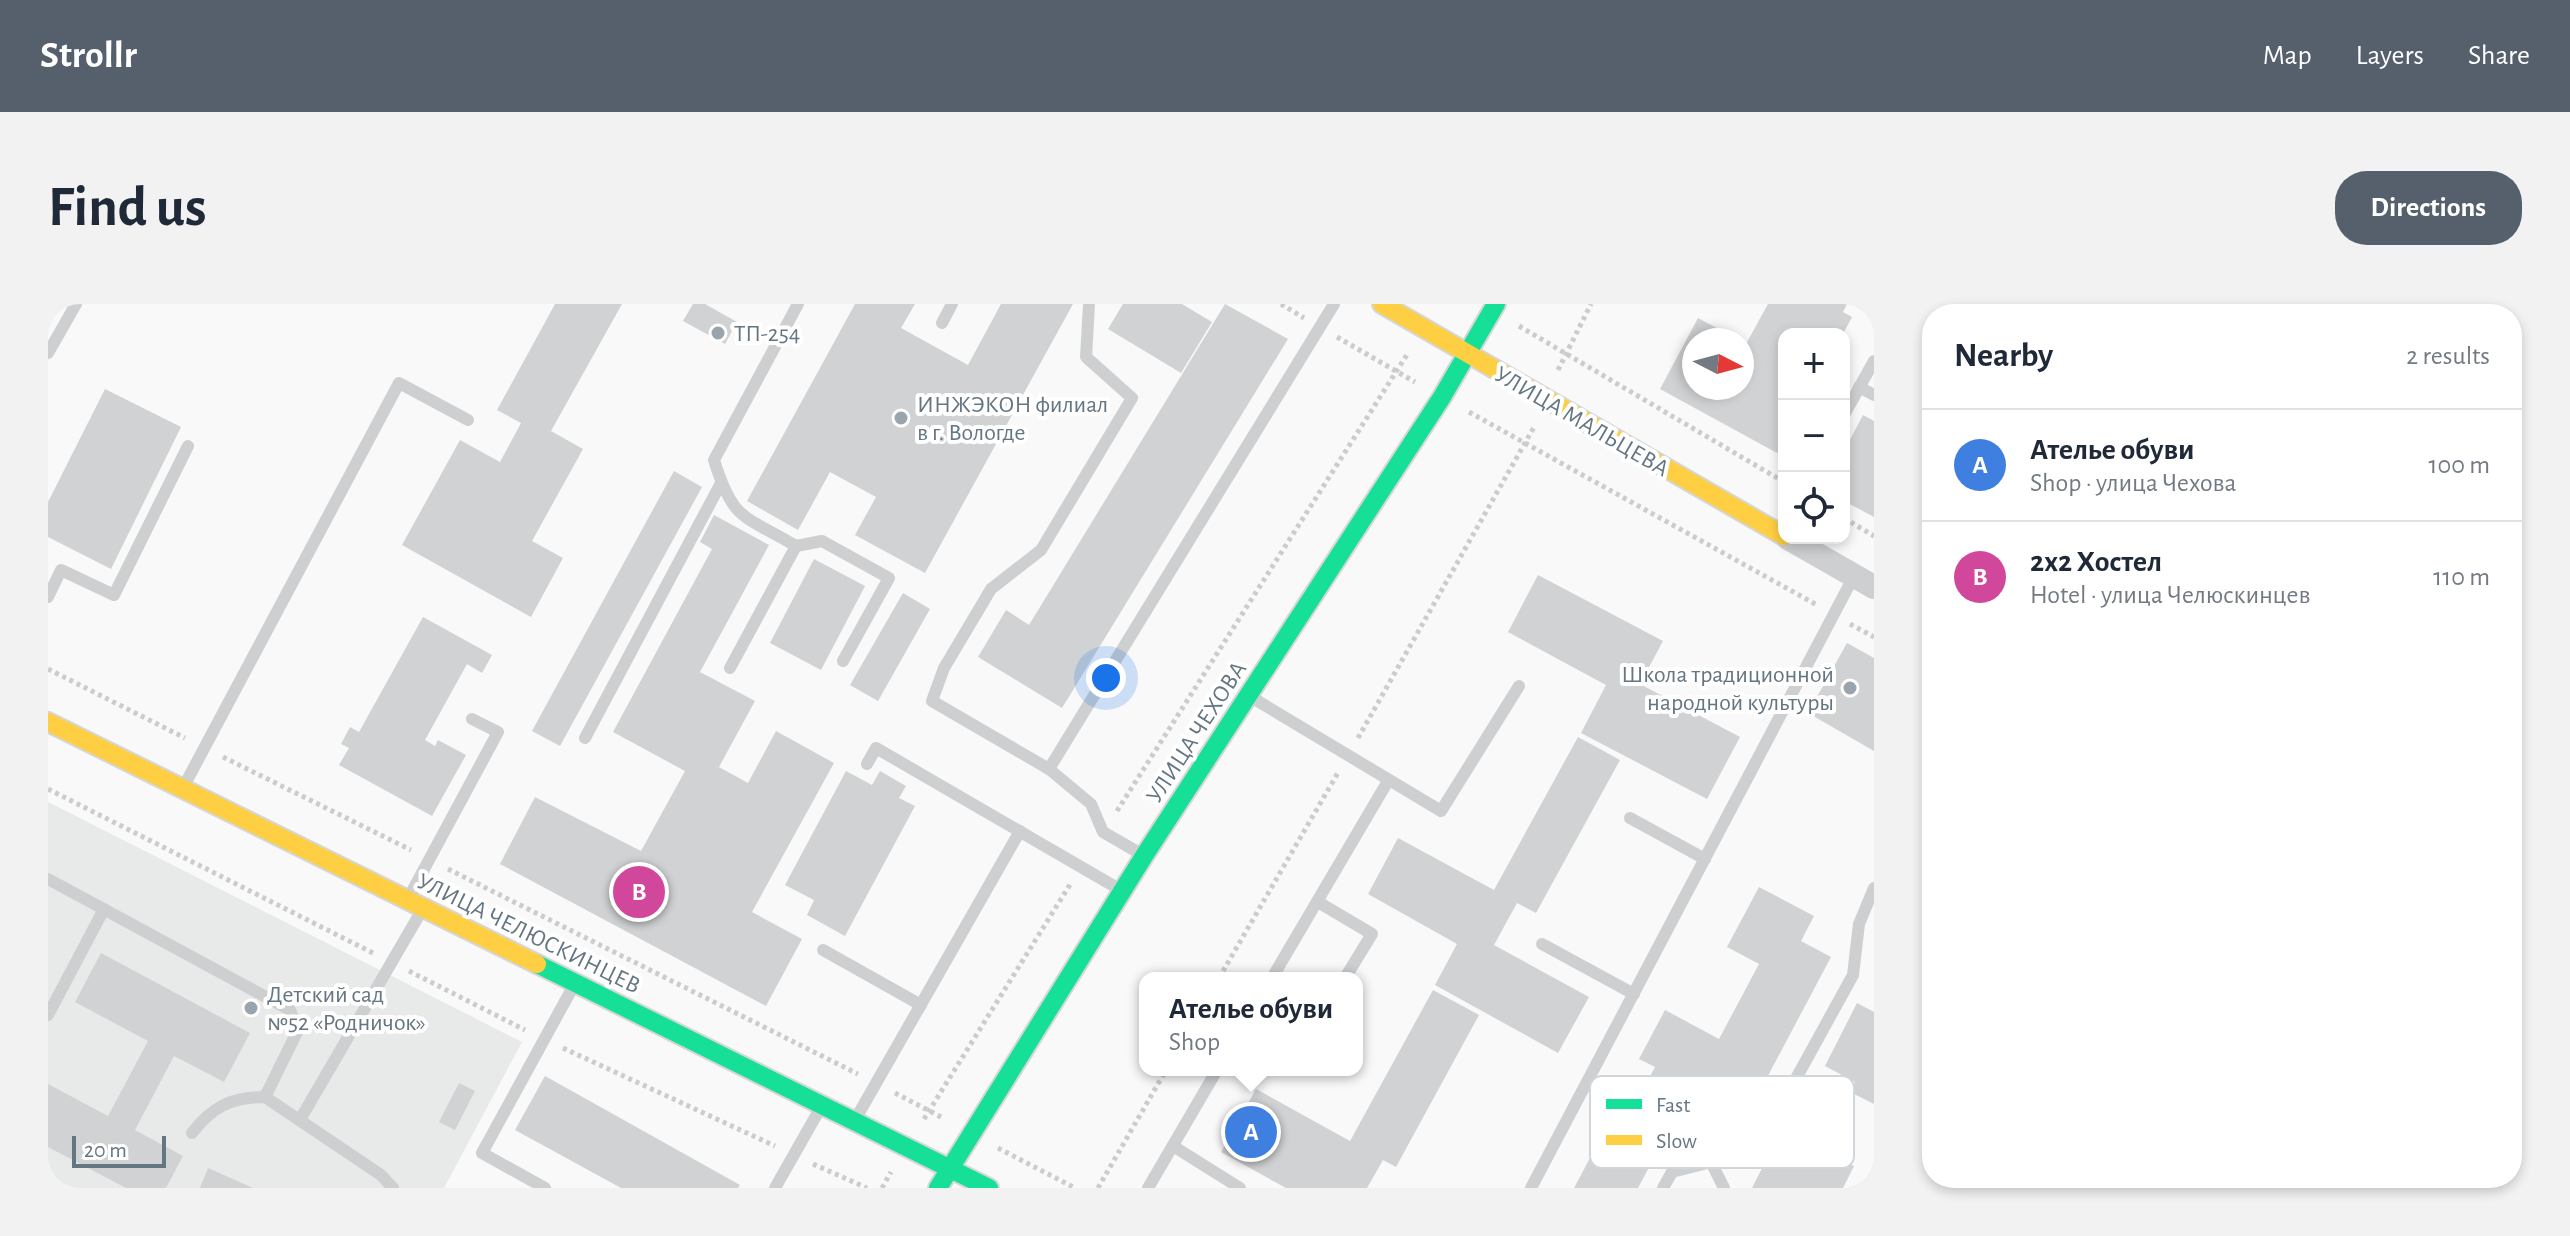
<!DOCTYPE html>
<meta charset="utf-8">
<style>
body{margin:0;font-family:"Alegreya Sans",sans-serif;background:#f2f2f3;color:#1f2937}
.controls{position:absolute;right:24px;top:24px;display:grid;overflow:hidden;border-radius:16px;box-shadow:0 4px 12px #0003}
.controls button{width:72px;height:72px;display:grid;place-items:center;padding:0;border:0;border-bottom:2px solid #e0e1e3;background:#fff;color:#1f2937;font:40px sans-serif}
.compass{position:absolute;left:1634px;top:24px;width:72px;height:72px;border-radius:50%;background:#fff;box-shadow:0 4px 12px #0003;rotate:96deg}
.scale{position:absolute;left:24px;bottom:20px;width:94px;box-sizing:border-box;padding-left:8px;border:4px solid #657683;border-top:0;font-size:22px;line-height:28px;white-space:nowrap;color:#657683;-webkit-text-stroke:6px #fff;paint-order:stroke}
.you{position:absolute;left:1058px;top:374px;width:28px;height:28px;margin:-20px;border:6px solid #fff;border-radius:50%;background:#1a73e8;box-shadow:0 0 0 12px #1a73e833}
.badge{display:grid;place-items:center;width:52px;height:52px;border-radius:50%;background:#56606c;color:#fff;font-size:26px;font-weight:700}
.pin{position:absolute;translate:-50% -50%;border:4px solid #fff;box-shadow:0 2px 8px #0006}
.popup{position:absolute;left:1091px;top:668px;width:224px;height:104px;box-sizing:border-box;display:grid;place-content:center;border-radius:16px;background:#fff;filter:drop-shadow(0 2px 6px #0005);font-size:26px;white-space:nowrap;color:#747a83}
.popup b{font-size:30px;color:#1f2937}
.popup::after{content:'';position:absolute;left:50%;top:100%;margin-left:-16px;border:16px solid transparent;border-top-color:#fff}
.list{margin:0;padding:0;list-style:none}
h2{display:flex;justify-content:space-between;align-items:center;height:104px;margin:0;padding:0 32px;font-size:34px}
h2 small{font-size:26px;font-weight:400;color:#747a83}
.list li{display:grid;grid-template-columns:52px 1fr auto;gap:24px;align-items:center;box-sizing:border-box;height:112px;padding:0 32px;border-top:2px solid #e0e1e3}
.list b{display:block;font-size:30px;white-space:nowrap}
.list p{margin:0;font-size:26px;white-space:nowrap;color:#747a83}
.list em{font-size:26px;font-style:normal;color:#747a83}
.icon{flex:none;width:44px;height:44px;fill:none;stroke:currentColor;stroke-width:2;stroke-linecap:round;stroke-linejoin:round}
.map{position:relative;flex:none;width:1826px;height:884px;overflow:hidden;border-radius:32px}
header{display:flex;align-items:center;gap:48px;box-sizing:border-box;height:112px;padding:0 40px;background:#56606c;color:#fff}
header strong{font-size:38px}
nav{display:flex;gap:44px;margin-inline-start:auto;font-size:28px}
.intro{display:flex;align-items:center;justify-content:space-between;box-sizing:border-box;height:192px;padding:0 48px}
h1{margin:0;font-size:56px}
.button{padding:20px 36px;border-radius:32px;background:#56606c;color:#fff;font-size:28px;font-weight:700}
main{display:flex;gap:48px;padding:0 48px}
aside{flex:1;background:#fff;border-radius:32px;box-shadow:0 4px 12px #0003}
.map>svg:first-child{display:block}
.built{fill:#e8e9e9}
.building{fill:#d0d2d3}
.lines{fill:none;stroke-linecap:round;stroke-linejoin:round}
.fast-casing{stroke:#d5d6d7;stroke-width:22}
.slow-casing{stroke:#d5d6d7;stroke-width:22}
.path{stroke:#cbcccd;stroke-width:5;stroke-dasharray:4 4;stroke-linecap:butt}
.lane{stroke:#cecfd0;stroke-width:12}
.street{stroke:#cecfd0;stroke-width:24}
.fast{stroke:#16e098;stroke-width:18}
.slow{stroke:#ffcf43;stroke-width:18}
.poi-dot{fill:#99a4ac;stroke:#fff;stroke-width:3}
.labels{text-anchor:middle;stroke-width:8;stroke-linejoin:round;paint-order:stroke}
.poi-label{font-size:24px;fill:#657683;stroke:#fff;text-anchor:start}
.street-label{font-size:24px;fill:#657683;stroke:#fff}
.key{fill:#fff;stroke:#d1d6da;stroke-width:2}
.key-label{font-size:22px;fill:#657683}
</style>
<header>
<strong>Strollr</strong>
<nav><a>Map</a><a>Layers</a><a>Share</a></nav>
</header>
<div class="intro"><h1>Find us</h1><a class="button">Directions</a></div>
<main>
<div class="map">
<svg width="1826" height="884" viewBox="0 0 1826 884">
<rect width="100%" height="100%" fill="#f9f9f9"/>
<polygon class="built" points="0,498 474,738 396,884 0,884"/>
<g class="building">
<polygon points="507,0 574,0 503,127 535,145 484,237 515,254 483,313 354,241 412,136 452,158 473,119 449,106"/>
<polygon points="645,0 657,0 689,18 677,40 635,17"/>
<polygon points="807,0 867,0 853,24 920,61 953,0 1025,0 877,269 807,231 828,193 782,168 750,226 699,197"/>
<polygon points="1075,0 1134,0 1164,18 1133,69 1060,25"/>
<polygon points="1177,0 1240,35 1014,404 930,353 958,306 981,321"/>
<polygon points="1720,0 1799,0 1795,8 1804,13 1795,30 1736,30 1736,137 1729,149 1612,85 1650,14 1691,36 1646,36 1646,84 1694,84 1694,38 1698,40"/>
<polygon points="57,85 133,123 63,265 0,233 0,198"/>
<polygon points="1815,111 1826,117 1826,213 1796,197 1796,147"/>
<polygon points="626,167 654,183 512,442 484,427"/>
<polygon points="666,211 721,241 652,368 707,397 671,463 700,479 728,427 786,459 704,608 754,635 718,702 452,560 487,493 593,547 637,467 565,428 664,245 652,238"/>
<polygon points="766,255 817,282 773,366 722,339"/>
<polygon points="1490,271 1615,337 1592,380 1692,433 1659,495 1533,429 1558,381 1460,328"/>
<polygon points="855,289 882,305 830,397 802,381"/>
<polygon points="375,313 444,351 434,369 419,360 377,436 387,442 390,436 418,451 384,512 291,461 301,444 293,440 302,423 311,428"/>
<polygon points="1799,339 1826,354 1826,447 1760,409"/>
<polygon points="1530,433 1572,456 1488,609 1469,599 1446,641 1541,693 1510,749 1387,681 1409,640 1320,590 1350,534 1446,586"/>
<polygon points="798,467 824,481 832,467 858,482 851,494 867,502 797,632 759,611 766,596 737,581"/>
<polygon points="1711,583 1766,612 1753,637 1783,653 1705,800 1684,789 1671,815 1636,797 1619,829 1606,822 1593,847 1606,854 1590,884 1526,884 1567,807 1580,814 1607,763 1591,755 1617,706 1671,735 1711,660 1679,643"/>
<polygon points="53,649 202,729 176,778 126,752 87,826 135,852 118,884 78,884 0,843 0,780 60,812 100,737 27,698"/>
<polygon points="1385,686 1431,711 1348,863 1335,856 1319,884 1238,884 1173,848 1208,785 1302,837"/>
<polygon points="1809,699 1826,708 1826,800 1802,788 1807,778 1777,762"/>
<polygon points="497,772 692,881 690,884 573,884 467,826"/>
<polygon points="411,779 427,787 407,826 391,818"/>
<polygon points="1734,825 1806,862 1795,884 1704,884"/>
<polygon points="160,864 205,884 152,884"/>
</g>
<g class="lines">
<defs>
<g id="fast">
<polyline points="489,660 941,884"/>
<polyline points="890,884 1096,552 1394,93 1448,0"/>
</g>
<g id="slow">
<polyline points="1334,0 1736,232"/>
<polyline points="0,418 489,660"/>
</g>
</defs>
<use href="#fast" class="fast-casing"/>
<use href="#slow" class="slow-casing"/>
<g class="path">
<polyline points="1233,0 1256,14"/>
<polyline points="1471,22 1736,178"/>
<polyline points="1289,33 1367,78"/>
<polyline points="1510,66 1543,0"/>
<polyline points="1421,108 1769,301"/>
<polyline points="1796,214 1826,232"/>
<polyline points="1802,320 1826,333"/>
<polyline points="0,365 137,434"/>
<polyline points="1310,434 1486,123"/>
<polyline points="175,453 363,546"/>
<polyline points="0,485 327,650"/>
<polyline points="1069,507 1360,49"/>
<polyline points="400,565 810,770"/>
<polyline points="361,667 477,726"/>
<polyline points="1171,674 1291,467"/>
<polyline points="515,744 727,842"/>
<polyline points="847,789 895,814"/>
<polyline points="876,815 1023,579"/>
<polyline points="950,844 1027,884"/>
<polyline points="765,860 819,884"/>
<polyline points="834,884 843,868"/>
<polyline points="1050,884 1118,766"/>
</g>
<g class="lane">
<path d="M750,0l-84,156c19,61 29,55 82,86l26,-5 67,37 -46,83"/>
<polyline points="1041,0 1038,53 1084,94 993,246 943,285 896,364 884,397 1001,465 1043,500 1055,528 1093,550"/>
<polyline points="894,19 904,0"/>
<polyline points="0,49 28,0"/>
<polyline points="1811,83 1826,91"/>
<polyline points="1796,111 1826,57"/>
<polyline points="0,293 13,266 66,291 140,142"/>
<polyline points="682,364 748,242"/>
<polyline points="1203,393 1393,507 1471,382"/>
<polyline points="537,434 673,179"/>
<polyline points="819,460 828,444 1071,585"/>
<polyline points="1001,465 1286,0"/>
<polyline points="136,482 351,79 420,116"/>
<polyline points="1582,514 1657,555"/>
<polyline points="0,575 242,706 250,726 217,793 333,871 345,884"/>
<polyline points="361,593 450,428 424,415"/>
<polyline points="1270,598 1324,630 1297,674"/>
<polyline points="1494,640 1586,690"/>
<polyline points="775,646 873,701"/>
<polyline points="1224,674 1340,477"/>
<polyline points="0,711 56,605"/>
<polyline points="253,814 374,606"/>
<polyline points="807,816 972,527"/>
<path d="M144,829c20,-26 39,-36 73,-36"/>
<polyline points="1125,842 1192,884"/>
<polyline points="1663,858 1676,884"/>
<polyline points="497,884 434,849 526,681"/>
<polyline points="727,884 773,803"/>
<polyline points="1100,884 1169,766"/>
<polyline points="1483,884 1806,272"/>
<polyline points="1615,884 1624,868 1663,858 1689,844 1729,809 1805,671 1811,620 1826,584"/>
</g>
<polyline class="street" points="1740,234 1826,283"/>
<use href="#fast" class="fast"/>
<use href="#slow" class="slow"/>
</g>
<g class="poi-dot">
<circle cx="670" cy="29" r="8"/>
<circle cx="853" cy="114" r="8"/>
<circle cx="1802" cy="384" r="8"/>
<circle cx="203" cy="704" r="8"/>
</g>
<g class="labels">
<g class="poi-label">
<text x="686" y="37">ТП-254</text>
<text x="869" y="108">ИНЖЭКОН филиал<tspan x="869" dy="28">в г. Вологде</tspan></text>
<text x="1786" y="378" text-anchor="end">Школа традиционной<tspan x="1786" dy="28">народной культуры</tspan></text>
<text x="219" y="698">Детский сад<tspan x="219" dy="28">№52 «Родничок»</tspan></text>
</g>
<g class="street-label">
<text transform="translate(1534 117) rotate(30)" y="8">УЛИЦА МАЛЬЦЕВА</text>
<text transform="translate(1148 428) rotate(-57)" y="8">УЛИЦА ЧЕХОВА</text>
<text transform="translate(481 629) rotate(26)" y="8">УЛИЦА ЧЕЛЮСКИНЦЕВ</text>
</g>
</g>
<rect x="1542" y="772" width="264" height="92" rx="12" class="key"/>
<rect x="1558" y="795" width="36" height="10" fill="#16e098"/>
<rect x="1558" y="831" width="36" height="10" fill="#ffcf43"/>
<g class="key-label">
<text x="1608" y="808">Fast</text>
<text x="1608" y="844">Slow</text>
</g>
</svg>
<div class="controls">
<button>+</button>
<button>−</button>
<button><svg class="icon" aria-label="locate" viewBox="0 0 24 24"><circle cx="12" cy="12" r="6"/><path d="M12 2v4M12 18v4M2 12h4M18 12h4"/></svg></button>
</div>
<svg class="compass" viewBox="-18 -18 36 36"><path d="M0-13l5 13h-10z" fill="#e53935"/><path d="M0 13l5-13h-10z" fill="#747a83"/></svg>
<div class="scale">20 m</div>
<div class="you"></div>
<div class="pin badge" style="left:1203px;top:828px;background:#3f7fe0">A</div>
<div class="popup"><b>Ателье обуви</b>Shop</div>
<div class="pin badge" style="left:591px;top:588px;background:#d1479c">B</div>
</div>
<aside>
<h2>Nearby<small>2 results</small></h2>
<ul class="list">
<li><span class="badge" style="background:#3f7fe0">A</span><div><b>Ателье обуви</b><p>Shop · улица Чехова</p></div><em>100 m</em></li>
<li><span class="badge" style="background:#d1479c">B</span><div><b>2x2 Хостел</b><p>Hotel · улица Челюскинцев</p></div><em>110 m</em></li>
</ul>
</aside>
</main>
